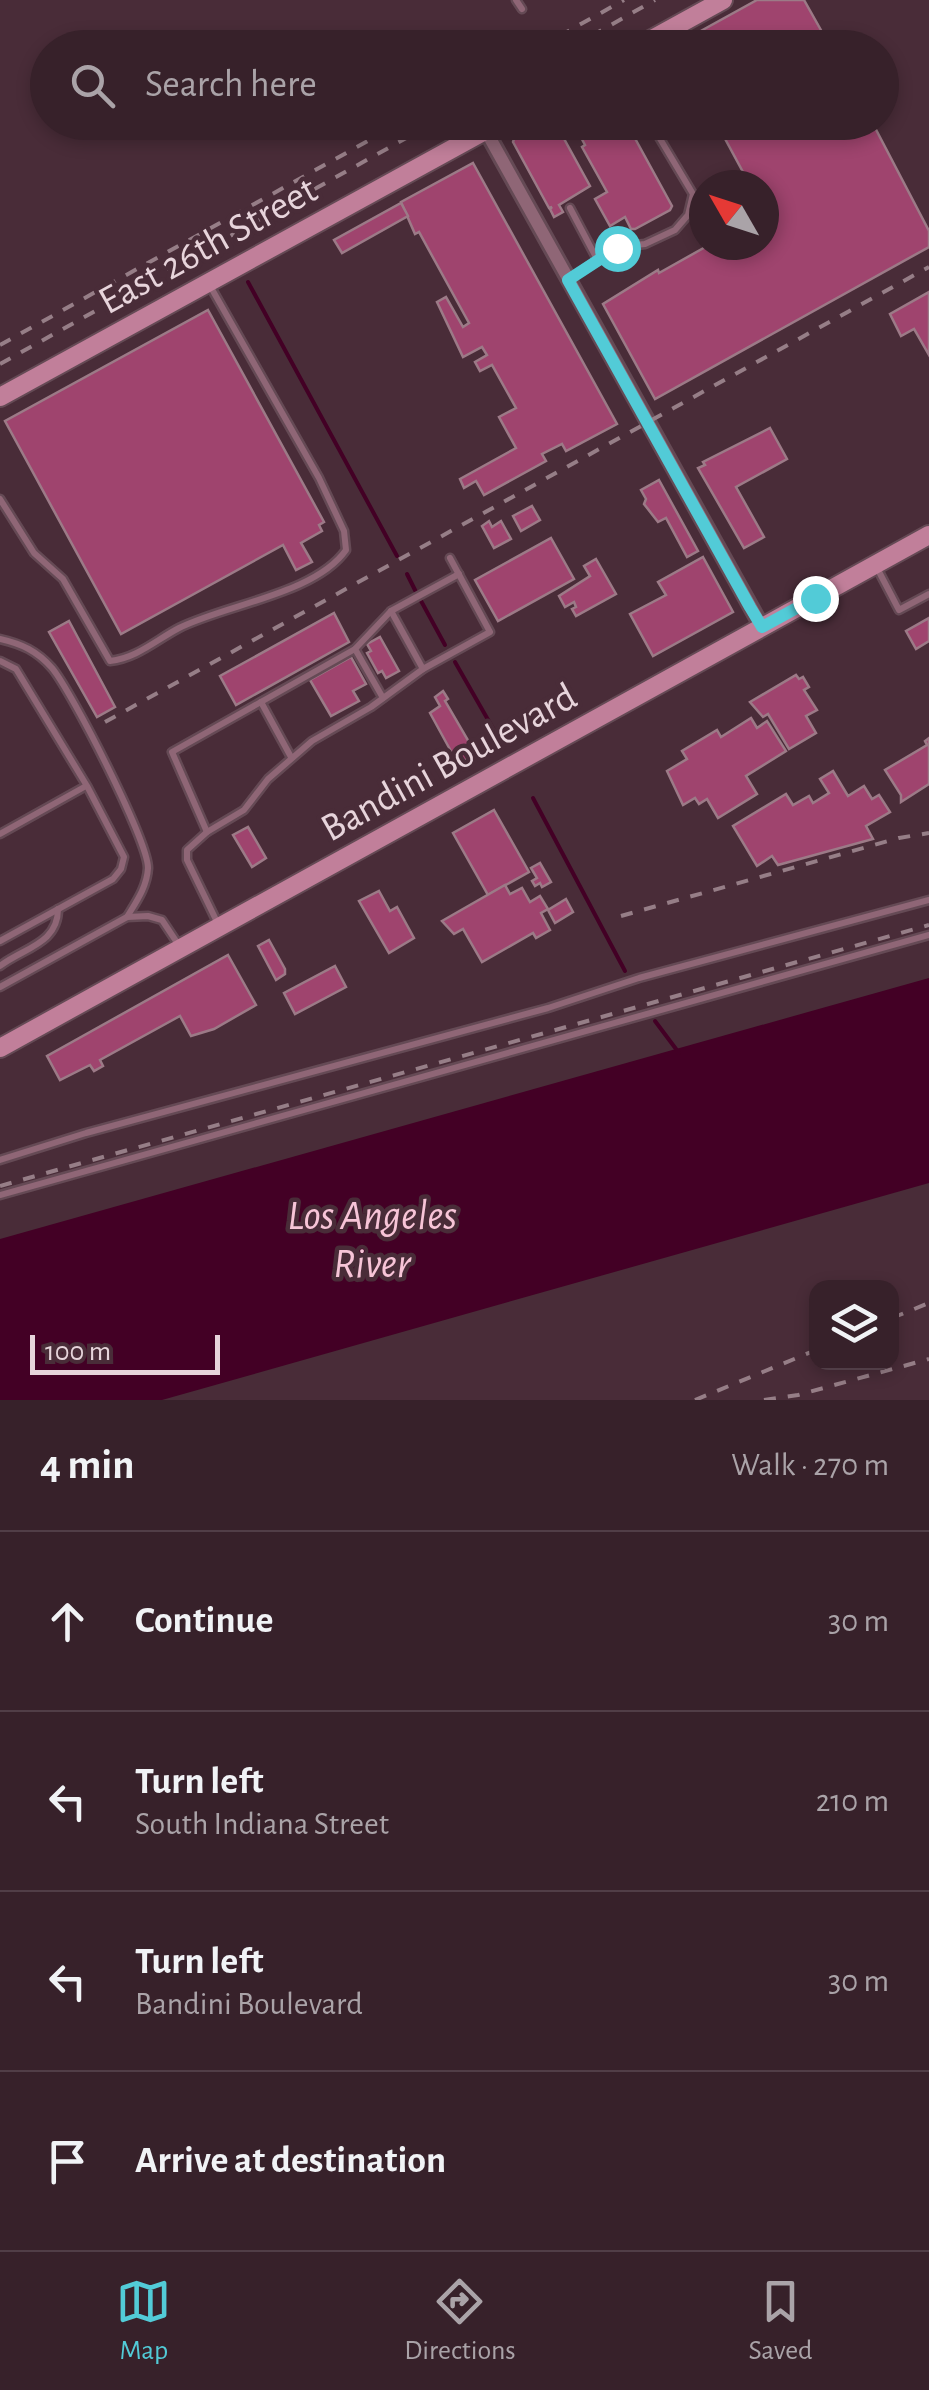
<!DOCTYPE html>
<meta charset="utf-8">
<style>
body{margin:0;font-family:"Alegreya Sans",sans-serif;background:#422e36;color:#f1f3f6}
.controls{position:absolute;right:30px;bottom:30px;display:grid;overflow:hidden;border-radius:20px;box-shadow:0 5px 15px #0003}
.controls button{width:90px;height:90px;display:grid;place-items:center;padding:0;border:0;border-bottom:2px solid #513e47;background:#37212a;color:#f1f3f6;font:50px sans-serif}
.compass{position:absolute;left:689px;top:170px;width:90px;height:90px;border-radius:50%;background:#37212a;box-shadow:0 5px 15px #0003;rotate:309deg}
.scale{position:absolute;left:30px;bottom:25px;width:190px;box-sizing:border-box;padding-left:10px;border:5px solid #e7d4db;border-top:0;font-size:28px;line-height:35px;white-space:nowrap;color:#e7d4db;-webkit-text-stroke:8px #492c38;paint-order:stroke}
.stop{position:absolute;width:30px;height:30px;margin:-22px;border:8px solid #52cbd7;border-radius:50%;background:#fff}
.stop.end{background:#52cbd7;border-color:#fff;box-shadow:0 2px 10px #0008}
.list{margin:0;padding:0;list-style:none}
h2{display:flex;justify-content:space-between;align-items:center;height:130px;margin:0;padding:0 40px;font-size:42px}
h2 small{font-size:32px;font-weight:400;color:#aaa3a8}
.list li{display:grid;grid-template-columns:65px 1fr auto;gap:30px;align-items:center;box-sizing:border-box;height:180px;padding:0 40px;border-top:2px solid #513e47}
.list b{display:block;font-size:38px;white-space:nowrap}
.list p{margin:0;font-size:32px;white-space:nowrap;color:#aaa3a8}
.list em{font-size:32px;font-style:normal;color:#aaa3a8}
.icon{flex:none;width:55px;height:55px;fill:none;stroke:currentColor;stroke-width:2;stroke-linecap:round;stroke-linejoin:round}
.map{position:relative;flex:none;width:929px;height:1400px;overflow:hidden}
.search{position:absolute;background:#37212a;box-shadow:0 5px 15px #0003;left:30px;right:30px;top:30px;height:110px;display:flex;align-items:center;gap:25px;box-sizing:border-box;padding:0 35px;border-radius:55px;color:#aaa3a8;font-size:38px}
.sheet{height:850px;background:#37212a}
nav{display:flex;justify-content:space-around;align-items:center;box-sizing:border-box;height:140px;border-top:2px solid #513e47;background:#37212a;font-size:28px;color:#aaa3a8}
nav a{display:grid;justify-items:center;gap:5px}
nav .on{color:#52cbd7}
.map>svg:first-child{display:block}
.water{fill:#430025}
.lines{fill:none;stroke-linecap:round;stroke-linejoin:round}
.stream{stroke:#430025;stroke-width:4}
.building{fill:#9f446e;stroke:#9c7a87;stroke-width:2.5}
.lane-casing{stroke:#654a55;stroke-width:11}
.street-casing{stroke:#654a55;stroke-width:18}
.secondary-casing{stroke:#654a55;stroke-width:22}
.lane{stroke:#8f6676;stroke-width:6}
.street{stroke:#8f6676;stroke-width:12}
.secondary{stroke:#c17f9a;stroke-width:18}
.rail{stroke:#967e87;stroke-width:4;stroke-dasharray:12 12;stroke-linecap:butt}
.route{stroke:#52cbd7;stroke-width:12}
.labels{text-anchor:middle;stroke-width:9;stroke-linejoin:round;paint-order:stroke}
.street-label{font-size:40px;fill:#e7d4db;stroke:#492c38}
.water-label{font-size:42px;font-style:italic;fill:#f7c4d7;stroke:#492c38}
</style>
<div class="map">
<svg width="929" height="1400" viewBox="0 0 929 1400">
<rect width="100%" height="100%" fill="#492c38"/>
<polygon class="water" points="929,978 929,1183 162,1400 0,1400 0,1239"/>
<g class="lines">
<g class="stream">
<polyline points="248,282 397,556"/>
<polyline points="407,574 416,592"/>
<polyline points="420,599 445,645"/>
<polyline points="455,662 499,739"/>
<polyline points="533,798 625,971"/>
<polyline points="655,1021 679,1053"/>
</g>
</g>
<g class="building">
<polygon points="757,0 804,0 831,48 681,48 679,43"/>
<polygon points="535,122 626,122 672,206 670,210 635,229 631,229 625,217 610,226 595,199 607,192 582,147 585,145 576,128 562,135 590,186 559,205 563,212 554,217 550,209 552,207 549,208 513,142 516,133"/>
<polygon points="716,122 872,122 929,231 929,247 655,399 603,304 658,270 659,273 709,245 764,245 764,185 750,185"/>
<polygon points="473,163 617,424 566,451 562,444 542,454 546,461 484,495 476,481 464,488 460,479 516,448 499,417 516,408 492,365 480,371 475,362 487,355 482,347 463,357 437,302 446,297 463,327 469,323 419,232 415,234 401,202"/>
<polygon points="401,203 408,216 342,253 334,240"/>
<polygon points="929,292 929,355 914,329 901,336 890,314"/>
<polygon points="208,310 324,522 319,525 322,531 301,543 312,562 296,570 283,545 121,634 5,421"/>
<polygon points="770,428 787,459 736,487 764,537 744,548 698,468 705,465 703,462"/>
<polygon points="659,480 698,551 687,557 666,518 658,522 644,504 646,499 641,490"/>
<polygon points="532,506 540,520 521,531 513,516"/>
<polygon points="489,521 492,527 501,521 511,539 494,548 482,526"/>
<polygon points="551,538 574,579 498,621 475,580"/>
<polygon points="703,557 733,612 653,656 630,614 666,595 658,582"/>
<polygon points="596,559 616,594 576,616 572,609 576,607 574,602 565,607 559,596 590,576 584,566"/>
<polygon points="334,613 349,642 236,705 220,676"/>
<polygon points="929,618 929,641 916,649 906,631"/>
<polygon points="69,621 115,707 97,717 49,632"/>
<polygon points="380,637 399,671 386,678 382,671 378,673 367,653 371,651 367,644"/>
<polygon points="351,657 366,684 353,691 359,701 331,716 310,680"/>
<polygon points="796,675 799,679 803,677 809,687 804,690 817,710 806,716 816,733 789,749 768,714 763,717 750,702"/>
<polygon points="443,691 448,699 445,701 476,754 458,764 430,713 440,706 435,697"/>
<polygon points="751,718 757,728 767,721 786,751 746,776 757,794 718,818 707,799 699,804 695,798 683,805 667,771 687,759 682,751 717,730 721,737"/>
<polygon points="929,738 929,784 901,802 901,795 885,770 927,745 925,741"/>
<polygon points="833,771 848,796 864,786 872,799 879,795 890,812 866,826 873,839 778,865 772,856 757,866 733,826 786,794 793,805 809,796 813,803 829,793 820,779"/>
<polygon points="494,810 529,872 488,895 453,833"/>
<polygon points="248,827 266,858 252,867 233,835"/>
<polygon points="540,863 551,882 542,887 540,883 535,886 532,881 537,878 531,868"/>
<polygon points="505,885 510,894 522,888 530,902 540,896 548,909 541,913 550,930 536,938 533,933 482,962 463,929 454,934 442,921"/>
<polygon points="379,891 390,911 397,907 414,938 389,953 359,901"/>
<polygon points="566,899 573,912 555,923 548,910"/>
<polygon points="269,940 285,969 285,974 276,980 258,946"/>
<polygon points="228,955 256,1005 214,1029 191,1036 180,1016 100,1060 103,1066 94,1071 90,1065 60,1080 47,1056"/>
<polygon points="335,966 346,987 295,1014 284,993"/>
</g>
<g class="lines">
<defs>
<g id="lane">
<polyline points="516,0 522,9"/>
<polyline points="570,208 598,261"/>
<polyline points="570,279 617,247 645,244 675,230 688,215 693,194 650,122"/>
<path d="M0,499l34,54 29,26 47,82c27,-3 46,-21 69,-33 48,-24 136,-34 167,-78l-2,-19 -25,-53 -110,-194"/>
<polyline points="876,566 899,610 929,594"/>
<polyline points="391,611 423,669"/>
<path d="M0,639c22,5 37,12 52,29 20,24 96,173 96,200 -1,19 -12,34 -21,49"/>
<polyline points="355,649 383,698"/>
<polyline points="0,661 16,669 87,786 124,857 121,869 113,879 0,941"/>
<polyline points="261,702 291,757"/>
<polyline points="207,832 172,752 355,649 391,611 459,574"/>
<polyline points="0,834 86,786"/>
<polyline points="219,926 187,860 187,850 207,832 244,810 268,779 312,741 371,707 423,669 490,632 450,558"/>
<path d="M0,966c23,-18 58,-22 58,-57"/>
<polyline points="0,987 127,917 148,916 162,920 180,947"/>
<polyline points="0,1160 86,1133 548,1008 639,978 929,900"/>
<polyline points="0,1195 929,935"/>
</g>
<polyline id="street" points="486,131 762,627"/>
<g id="secondary">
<polyline points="636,48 723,0"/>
<polyline points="0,397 501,122"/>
<polyline points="0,1048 929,535"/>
</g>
</defs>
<use href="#lane" class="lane-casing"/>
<use href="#street" class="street-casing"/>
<use href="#secondary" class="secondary-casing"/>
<use href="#lane" class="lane"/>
<use href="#street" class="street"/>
<use href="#secondary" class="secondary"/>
<g class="rail">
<polyline points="538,48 624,0"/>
<polyline points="570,48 655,0"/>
<polyline points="0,345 402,122"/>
<polyline points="0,364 435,122"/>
<polyline points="105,722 929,267"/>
<polyline points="621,916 899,838 929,833"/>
<polyline points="0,1186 929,925"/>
<polyline points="892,1318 929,1303"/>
<polyline points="695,1400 816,1350"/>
<polyline points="764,1400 798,1395 929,1359"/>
</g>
</g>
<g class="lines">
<polyline class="route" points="617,248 568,280 750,607 762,627 815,598"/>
</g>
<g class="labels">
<g class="street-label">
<text transform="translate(207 244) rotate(-29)" y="14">East 26th Street</text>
<text transform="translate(448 761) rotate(-29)" y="14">Bandini Boulevard</text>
</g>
<g class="water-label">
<text x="372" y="1229">Los Angeles<tspan x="372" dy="48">River</tspan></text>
</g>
</g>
</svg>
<div class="controls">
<button><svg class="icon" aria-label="layers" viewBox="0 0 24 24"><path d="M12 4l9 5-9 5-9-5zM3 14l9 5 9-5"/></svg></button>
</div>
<svg class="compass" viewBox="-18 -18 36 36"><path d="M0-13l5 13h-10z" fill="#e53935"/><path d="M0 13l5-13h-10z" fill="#aaa3a8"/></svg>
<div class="scale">100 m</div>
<div class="stop" style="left:617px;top:248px"></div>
<div class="stop end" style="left:815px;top:598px"></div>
<div class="search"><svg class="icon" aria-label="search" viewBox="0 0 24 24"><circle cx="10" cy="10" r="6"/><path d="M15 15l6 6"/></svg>Search here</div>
</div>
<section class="sheet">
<h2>4 min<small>Walk · 270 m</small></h2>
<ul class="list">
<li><svg class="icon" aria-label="ahead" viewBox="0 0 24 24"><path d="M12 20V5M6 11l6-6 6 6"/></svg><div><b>Continue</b></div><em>30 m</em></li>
<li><svg class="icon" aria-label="left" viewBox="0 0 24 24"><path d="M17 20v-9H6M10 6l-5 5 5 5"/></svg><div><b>Turn left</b><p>South Indiana Street</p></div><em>210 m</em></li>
<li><svg class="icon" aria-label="left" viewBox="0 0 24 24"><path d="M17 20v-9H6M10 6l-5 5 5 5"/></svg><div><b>Turn left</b><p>Bandini Boulevard</p></div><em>30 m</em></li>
<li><svg class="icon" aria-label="arrive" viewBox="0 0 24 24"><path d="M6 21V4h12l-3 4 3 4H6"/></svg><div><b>Arrive at destination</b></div></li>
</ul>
</section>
<nav>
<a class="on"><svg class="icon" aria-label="map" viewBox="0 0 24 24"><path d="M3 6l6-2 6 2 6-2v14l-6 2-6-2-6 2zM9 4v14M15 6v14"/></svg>Map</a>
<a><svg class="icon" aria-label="directions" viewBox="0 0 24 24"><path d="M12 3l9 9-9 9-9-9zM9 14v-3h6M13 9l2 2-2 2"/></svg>Directions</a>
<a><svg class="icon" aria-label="saved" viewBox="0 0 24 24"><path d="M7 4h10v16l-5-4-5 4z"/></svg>Saved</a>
</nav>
